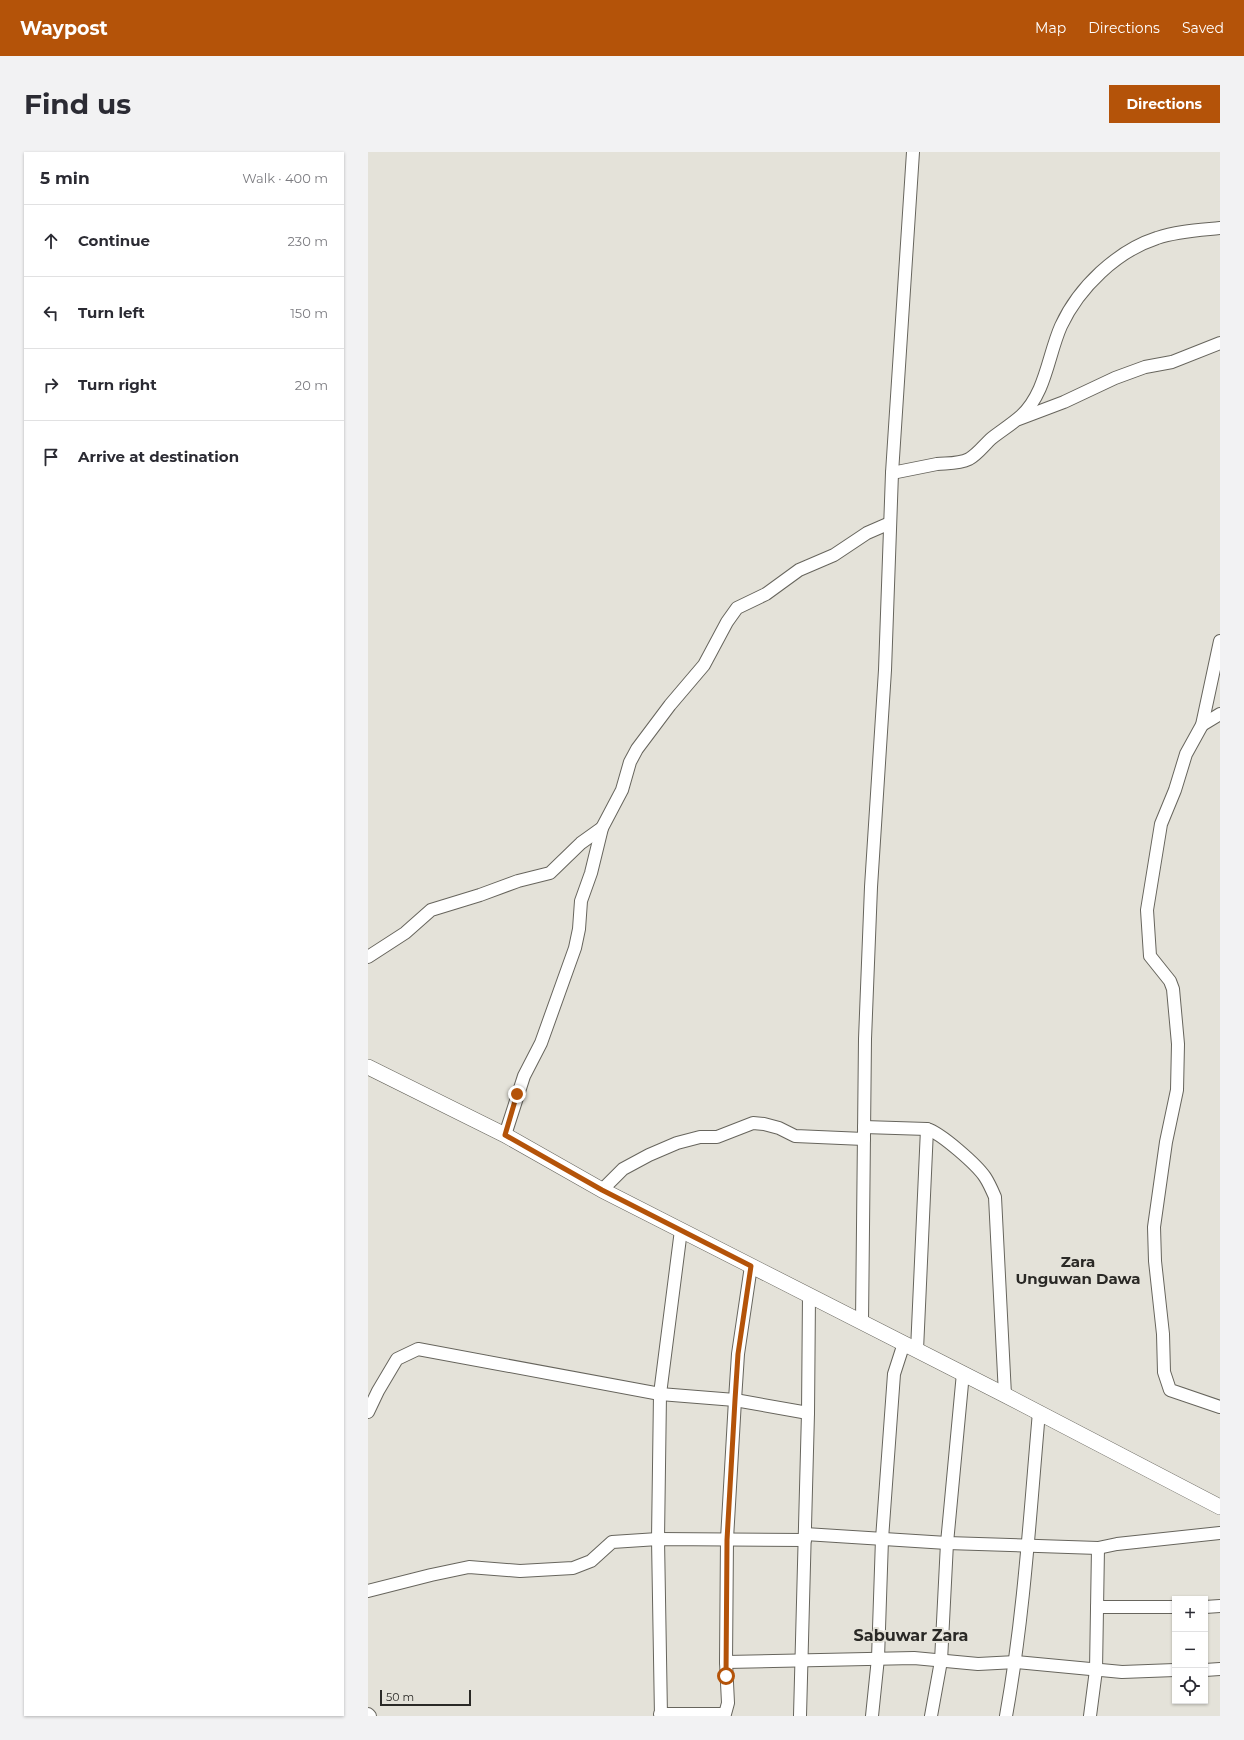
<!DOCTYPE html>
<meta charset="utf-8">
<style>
body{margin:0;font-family:Montserrat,sans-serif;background:#f2f2f3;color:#2b2b33}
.controls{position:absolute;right:12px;bottom:12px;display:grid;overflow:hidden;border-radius:0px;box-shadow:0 1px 3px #0004}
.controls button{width:36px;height:36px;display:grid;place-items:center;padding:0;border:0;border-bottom:1px solid #e1e1e2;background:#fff;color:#2b2b33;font:20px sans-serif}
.scale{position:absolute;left:12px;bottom:10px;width:91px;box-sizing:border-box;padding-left:4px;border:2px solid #2a2926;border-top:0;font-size:11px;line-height:14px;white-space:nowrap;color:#2a2926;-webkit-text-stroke:3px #e4e2d9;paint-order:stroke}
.stop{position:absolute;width:12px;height:12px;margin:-9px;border:3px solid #b45309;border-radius:50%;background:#fff}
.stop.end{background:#b45309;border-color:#fff;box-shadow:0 1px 4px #0008}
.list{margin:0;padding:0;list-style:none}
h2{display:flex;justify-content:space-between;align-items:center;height:52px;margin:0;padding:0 16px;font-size:17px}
h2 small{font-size:13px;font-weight:400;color:#7c7c81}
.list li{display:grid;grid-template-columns:26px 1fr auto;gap:12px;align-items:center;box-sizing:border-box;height:72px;padding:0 16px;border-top:1px solid #e1e1e2}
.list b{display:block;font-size:15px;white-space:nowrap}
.list em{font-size:13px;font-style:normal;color:#7c7c81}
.icon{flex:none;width:22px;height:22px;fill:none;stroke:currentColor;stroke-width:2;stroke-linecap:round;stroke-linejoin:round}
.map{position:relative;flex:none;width:852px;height:1564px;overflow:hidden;border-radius:0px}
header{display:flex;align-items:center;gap:24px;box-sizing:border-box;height:56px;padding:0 20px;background:#b45309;color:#fff}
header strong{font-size:19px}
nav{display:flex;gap:22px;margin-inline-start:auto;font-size:14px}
.intro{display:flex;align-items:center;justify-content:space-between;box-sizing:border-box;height:96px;padding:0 24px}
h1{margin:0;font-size:28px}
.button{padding:10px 18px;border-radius:0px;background:#b45309;color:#fff;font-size:14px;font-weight:700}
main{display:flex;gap:24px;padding:0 24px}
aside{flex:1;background:#fff;border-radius:0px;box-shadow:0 1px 3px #0004}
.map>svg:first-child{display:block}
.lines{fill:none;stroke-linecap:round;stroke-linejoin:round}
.minor-casing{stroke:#67655d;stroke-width:14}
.tertiary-casing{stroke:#67655d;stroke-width:16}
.minor{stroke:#fff;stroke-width:12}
.tertiary{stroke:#fff;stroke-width:15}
.route{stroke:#b45309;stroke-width:5}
.labels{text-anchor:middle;stroke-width:4;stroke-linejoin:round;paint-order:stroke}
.neighbourhood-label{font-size:15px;font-weight:bold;fill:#2a2926;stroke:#e4e2d9}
.quarter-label{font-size:16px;font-weight:bold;fill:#2a2926;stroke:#e4e2d9}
</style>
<header>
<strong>Waypost</strong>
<nav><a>Map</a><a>Directions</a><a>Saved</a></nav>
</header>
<div class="intro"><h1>Find us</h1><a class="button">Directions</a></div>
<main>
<aside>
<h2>5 min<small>Walk · 400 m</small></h2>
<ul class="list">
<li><svg class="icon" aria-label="ahead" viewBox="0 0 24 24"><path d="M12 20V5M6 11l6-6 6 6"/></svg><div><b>Continue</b></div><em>230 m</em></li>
<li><svg class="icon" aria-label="left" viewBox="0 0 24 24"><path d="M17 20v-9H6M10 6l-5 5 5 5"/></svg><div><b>Turn left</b></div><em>150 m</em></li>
<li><svg class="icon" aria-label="right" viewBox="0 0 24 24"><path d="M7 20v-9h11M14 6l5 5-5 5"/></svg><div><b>Turn right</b></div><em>20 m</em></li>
<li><svg class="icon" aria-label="arrive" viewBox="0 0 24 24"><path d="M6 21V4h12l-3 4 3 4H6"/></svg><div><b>Arrive at destination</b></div></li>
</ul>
</aside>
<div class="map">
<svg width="852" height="1564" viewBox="0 0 852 1564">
<rect width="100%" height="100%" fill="#e4e2d9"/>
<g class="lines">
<defs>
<g id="minor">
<polyline points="651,267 696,250 747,226 777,215 804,210 852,191"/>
<path d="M524,321c15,-3 30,-6 45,-9 11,-1 22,0 32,-5 9,-5 15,-14 23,-21 9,-7 20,-14 29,-22 25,-23 27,-61 40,-90 18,-39 56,-75 96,-88 20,-7 43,-8 63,-10"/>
<polyline points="852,489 834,573 818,602 807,638 793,672 779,758 782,804 802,829 805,837 810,892 809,938 798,990 786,1075 787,1109 795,1182 796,1220 802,1238 852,1255"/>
<polyline points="834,573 852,562"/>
<polyline points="0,805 37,781 63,758 112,743 150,729 182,721 213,691 234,676"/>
<path d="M496,975l63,2c14,4 50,36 58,48 4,6 7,13 10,20l10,198"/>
<polyline points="137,983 156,924 173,891 207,796 211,777 213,749 223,721 234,676 254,638 262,610 269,597 302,553 336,513 359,470 369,456 398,442 431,418 466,403 499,381 522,371"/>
<polyline points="234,1038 255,1017 281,1003 309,991 332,985 349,985 385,971 396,972 411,976 427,984 496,987"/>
<polyline points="494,1170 497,887 503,735 517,518 524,321 545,0"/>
<polyline points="549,1198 559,977"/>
<polyline points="0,1260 10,1239 29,1207 50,1197 292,1242 367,1248 440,1261"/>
<polyline points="437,1382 579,1391 730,1396 749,1392 852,1381"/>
<polyline points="0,1439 63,1423 101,1415 152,1419 205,1416 223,1409 244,1390 290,1387 437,1388"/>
<polyline points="729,1455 807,1455"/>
<polyline points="837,1455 852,1454"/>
<polyline points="358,1510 546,1506 610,1512 648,1510 754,1520 807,1518"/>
<polyline points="837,1518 852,1517"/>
<polyline points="0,1562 2,1564"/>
<polyline points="292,1562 357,1562 360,1551 358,1510 359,1387 367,1248 370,1202 383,1114"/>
<polyline points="293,1564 290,1387 292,1242 313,1078"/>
<polyline points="432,1564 440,1261 441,1143"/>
<polyline points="504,1564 510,1506 514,1387 526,1222 536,1191"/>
<polyline points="563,1564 573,1509 579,1391 595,1221"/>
<path d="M638,1564c18,-100 24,-202 33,-304"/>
<polyline points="722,1564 728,1518 730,1396"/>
</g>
<polyline id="tertiary" points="0,915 137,983 234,1038 637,1243 852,1355"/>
</defs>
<use href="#minor" class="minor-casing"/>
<use href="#tertiary" class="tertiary-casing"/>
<use href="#minor" class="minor"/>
<use href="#tertiary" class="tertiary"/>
</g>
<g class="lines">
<polyline class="route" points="149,942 137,983 234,1038 383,1114 370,1202 367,1248 359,1388 358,1524"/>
</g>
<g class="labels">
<g class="neighbourhood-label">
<text x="710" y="1115">Zara<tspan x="710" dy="17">Unguwan Dawa</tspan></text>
</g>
<g class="quarter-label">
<text x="543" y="1489">Sabuwar Zara</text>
</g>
</g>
</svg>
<div class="controls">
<button>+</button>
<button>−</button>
<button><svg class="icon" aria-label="locate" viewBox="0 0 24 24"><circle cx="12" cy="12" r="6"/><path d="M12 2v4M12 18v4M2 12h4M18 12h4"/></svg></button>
</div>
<div class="scale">50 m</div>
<div class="stop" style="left:358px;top:1524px"></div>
<div class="stop end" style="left:149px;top:942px"></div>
</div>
</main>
